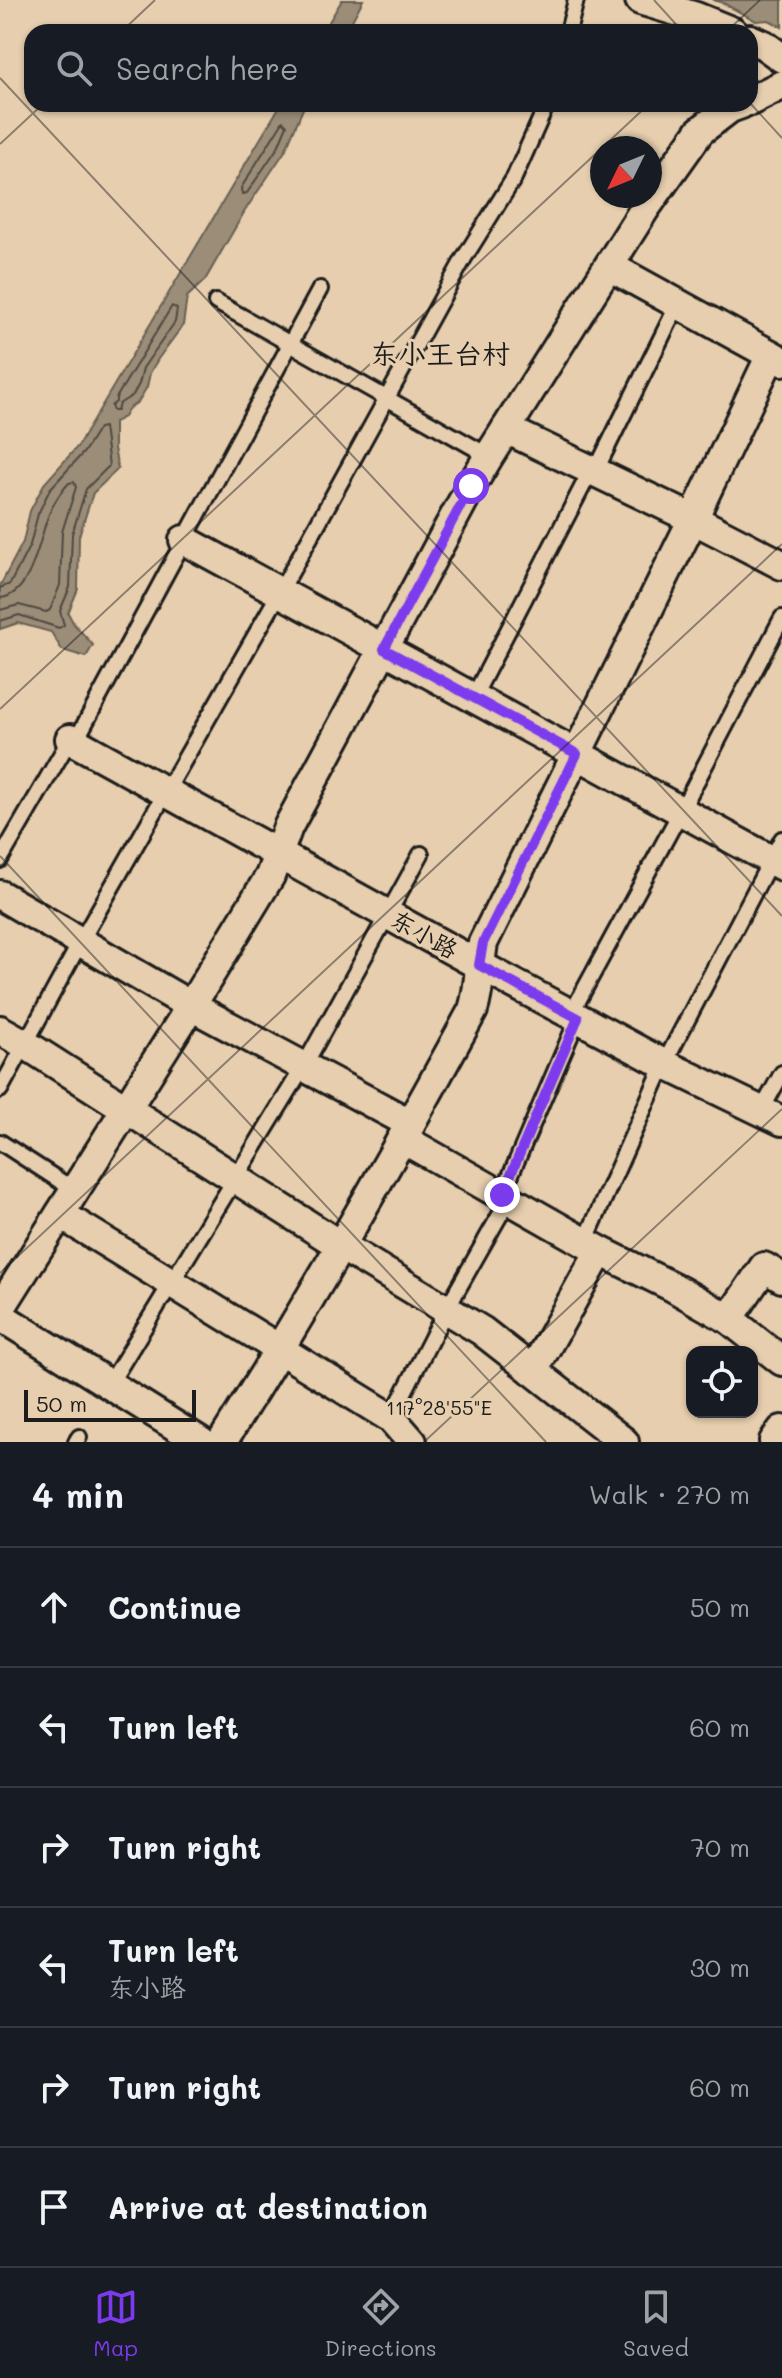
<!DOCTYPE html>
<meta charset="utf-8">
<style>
body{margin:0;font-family:Mali,"LXGW WenKai TC",sans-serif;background:#242831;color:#f1f3f6}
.controls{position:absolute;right:24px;bottom:24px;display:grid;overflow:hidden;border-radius:16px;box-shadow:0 2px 6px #0004}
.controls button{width:72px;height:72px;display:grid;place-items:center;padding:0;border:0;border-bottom:2px solid #363941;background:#171b24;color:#f1f3f6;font:40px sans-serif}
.compass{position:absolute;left:590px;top:136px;width:72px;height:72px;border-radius:50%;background:#171b24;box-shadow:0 2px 6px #0004;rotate:227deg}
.scale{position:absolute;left:24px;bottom:20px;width:172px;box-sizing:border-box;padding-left:8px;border:4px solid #1c1c1c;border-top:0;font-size:22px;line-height:28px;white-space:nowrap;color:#1c1c1c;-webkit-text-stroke:6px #e6ceae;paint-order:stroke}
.stop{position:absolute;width:24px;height:24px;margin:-18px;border:6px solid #7c3aed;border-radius:50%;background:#fff}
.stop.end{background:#7c3aed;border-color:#fff;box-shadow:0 2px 8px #0008}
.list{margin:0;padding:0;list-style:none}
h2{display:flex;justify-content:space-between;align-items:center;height:104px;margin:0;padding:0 32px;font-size:34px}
h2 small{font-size:26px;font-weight:400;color:#9ea1a6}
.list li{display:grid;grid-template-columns:52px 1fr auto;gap:24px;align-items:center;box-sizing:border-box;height:120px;padding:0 32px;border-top:2px solid #363941}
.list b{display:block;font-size:30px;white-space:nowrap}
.list p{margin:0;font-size:26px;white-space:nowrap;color:#9ea1a6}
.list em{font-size:26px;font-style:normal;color:#9ea1a6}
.icon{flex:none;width:44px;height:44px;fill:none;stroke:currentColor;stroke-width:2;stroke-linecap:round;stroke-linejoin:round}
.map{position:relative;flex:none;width:782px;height:1442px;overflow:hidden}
.search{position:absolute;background:#171b24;box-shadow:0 2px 6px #0004;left:24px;right:24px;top:24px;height:88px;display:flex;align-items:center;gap:20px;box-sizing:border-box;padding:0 28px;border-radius:24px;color:#9ea1a6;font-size:30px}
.sheet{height:824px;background:#171b24}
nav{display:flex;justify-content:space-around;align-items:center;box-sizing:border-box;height:112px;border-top:2px solid #363941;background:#171b24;font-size:22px;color:#9ea1a6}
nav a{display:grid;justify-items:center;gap:4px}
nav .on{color:#7c3aed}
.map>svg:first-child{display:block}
.water{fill:#9b8d78;stroke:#686053;stroke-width:2}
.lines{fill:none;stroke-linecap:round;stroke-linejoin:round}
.shore{stroke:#4f4941;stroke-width:2}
.service-casing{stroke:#1c1c1c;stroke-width:20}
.minor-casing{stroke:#1c1c1c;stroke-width:34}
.service{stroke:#e6ceae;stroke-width:14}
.minor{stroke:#e6ceae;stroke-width:28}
.route{stroke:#7c3aed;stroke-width:10}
.ticks{fill:none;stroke:#1c1c1c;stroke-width:2;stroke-opacity:0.45}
.labels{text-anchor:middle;stroke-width:6;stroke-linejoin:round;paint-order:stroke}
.street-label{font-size:24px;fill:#1c1c1c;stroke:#e6ceae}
.quarter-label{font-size:28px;fill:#1c1c1c;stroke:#e6ceae}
.ticks-label{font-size:20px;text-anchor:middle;fill:#1c1c1c;stroke:#e6ceae;stroke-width:6;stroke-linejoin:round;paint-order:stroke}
</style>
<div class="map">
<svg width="782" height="1442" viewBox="0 0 782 1442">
<rect width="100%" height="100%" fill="#e6ceae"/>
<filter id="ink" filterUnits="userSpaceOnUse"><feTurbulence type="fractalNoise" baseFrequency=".0125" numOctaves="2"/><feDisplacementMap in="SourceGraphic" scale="16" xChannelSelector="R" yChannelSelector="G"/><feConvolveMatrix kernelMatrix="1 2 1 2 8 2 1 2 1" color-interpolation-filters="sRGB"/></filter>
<g filter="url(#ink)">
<g class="water">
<polygon points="342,0 363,0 346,32 323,32"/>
<polygon points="713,0 782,0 782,27 769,20 756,21 723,3"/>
<polygon points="281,104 305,104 285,151 246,209 205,280 187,297 183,325 158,359 150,373 147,387 138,402 129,408 124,417 114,422 114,448 118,469 93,493 79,536 78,589 68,613 74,624 93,645 86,657 62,650 51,632 18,623 0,629 0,586 23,542 30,511 44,484 78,446"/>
</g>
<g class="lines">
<g class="shore">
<polygon points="283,121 287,125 278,147 247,193 242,194 241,188"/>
<polygon points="172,306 177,309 175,322 143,368 139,384 133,395 119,404 117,411 113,411 111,406 116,402 116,398"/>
<polyline points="0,588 10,584 30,545 38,514 50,489 84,452 99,428 104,427 109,466 86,489 72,534 70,587 60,611 64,625 59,628 19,615 0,621"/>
<path d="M0,598c32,-2 39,-60 49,-84 5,-12 11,-22 20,-31l5,-1 2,5 -14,45 -2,53 -10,25 -4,2 -27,-7 -19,5"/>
</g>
<defs>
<g id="service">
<polyline points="568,32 576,0"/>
<polyline points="216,302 489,456"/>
<polyline points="595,472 678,304"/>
<polyline points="473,698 591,470"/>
<polyline points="75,742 320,289"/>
<polyline points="0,860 70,739"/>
<polyline points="571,1014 681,811 782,618"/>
<polyline points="0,1090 81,941 280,592 464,258 514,178 547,104"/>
<polyline points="761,1111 782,1073"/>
<polyline points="0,1142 74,1190"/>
<polyline points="502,1195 578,1018"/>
<polyline points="585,1242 664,1064 782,839"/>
<polyline points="109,1385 304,1066 421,854"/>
<polyline points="391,1418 446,1310 509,1199"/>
<polyline points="76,1442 79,1437"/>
</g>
<g id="minor">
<polyline points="640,0 696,17 733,32"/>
<polyline points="750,39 764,45 782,58"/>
<polyline points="750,101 782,85"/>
<polyline points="609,266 782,361"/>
<polyline points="506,429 693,519 782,565"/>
<polyline points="184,540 782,866"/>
<polyline points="70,739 479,965 664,1064 782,1121"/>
<polyline points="0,895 191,1006 411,1124"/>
<polyline points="0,1030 25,1044 341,1246 482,1331 624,1442"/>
<polyline points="403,1139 600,1251 673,1287 729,1319 782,1361"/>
<polyline points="60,1214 391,1418 412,1442"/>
<polyline points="0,1309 191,1006 270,876 288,827 471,486 489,456 644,210 700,131 730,108 741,104"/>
<polyline points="0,1316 201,1442"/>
<polyline points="729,1319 764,1267 782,1278"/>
<polyline points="533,1371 600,1251"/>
<polyline points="774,1441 782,1430"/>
<path d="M222,1442c89,-141 171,-285 251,-432 7,-22 6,-44 10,-67l210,-424 78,-164"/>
</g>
</defs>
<use href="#service" class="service-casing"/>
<use href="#minor" class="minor-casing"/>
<use href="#service" class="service"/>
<use href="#minor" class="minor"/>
</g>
</g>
<g class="lines" filter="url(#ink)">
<polyline class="route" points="471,486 384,649 577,754 483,943 479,965 578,1018 502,1195"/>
</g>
<path class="ticks" d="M654,0l29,32M121,32l34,-32M726,32l34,-32M0,78l782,838M750,103l32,35M0,144l43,-40M0,709l649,-605M0,856l546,586M0,1273l782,-729M424,1442l358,-333"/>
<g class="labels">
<g class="street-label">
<text transform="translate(424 935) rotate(29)" y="8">东小路</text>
</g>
<g class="quarter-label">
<text x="440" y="364">东小王台村</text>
</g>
</g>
<g class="ticks-label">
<text x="439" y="1415">117°28'55"E</text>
</g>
</svg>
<div class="controls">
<button><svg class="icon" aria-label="locate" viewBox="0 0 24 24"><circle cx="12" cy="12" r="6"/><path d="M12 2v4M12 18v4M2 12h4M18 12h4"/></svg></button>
</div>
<svg class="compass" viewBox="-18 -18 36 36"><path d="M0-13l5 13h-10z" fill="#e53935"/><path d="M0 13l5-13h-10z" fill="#9ea1a6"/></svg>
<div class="scale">50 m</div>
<div class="stop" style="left:471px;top:486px"></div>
<div class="stop end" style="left:502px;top:1195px"></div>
<div class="search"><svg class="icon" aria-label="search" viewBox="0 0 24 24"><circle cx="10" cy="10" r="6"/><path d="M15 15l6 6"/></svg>Search here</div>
</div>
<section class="sheet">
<h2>4 min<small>Walk · 270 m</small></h2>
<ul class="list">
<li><svg class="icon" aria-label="ahead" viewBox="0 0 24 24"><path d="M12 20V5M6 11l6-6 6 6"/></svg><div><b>Continue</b></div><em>50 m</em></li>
<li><svg class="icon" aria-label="left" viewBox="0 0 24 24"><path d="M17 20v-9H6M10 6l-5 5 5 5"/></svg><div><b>Turn left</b></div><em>60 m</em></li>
<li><svg class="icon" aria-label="right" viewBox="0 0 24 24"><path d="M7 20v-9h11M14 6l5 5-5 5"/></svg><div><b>Turn right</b></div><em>70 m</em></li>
<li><svg class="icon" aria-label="left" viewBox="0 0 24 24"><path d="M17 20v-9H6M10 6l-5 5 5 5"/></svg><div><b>Turn left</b><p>东小路</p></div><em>30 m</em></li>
<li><svg class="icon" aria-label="right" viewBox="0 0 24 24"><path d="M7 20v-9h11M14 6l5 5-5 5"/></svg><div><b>Turn right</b></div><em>60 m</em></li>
<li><svg class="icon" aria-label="arrive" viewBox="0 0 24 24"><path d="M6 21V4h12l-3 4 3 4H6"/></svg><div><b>Arrive at destination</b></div></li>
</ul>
</section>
<nav>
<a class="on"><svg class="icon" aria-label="map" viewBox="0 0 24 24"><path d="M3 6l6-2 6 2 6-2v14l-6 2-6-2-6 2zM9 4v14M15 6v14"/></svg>Map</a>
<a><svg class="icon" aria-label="directions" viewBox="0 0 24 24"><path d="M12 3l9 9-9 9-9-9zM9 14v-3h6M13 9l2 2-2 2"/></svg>Directions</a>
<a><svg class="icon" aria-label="saved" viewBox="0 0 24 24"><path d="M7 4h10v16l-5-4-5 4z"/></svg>Saved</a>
</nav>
